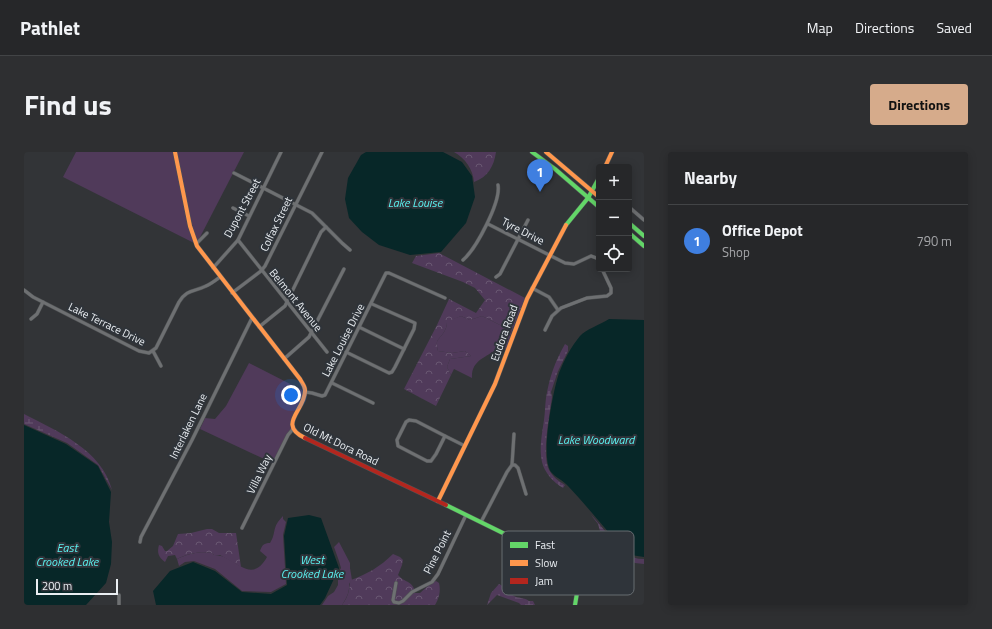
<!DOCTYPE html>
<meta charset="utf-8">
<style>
body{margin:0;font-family:"Titillium Web",sans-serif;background:#2e2f31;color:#f1f3f6}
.controls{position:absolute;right:12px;top:12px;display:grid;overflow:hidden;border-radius:4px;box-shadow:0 2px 10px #0003}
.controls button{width:36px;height:36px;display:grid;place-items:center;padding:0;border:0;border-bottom:1px solid #424446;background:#262729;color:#f1f3f6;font:20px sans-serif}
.scale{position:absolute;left:12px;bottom:10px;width:82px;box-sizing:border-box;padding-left:4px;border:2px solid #eaeef2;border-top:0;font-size:11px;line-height:14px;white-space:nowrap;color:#eaeef2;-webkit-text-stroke:3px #2f343a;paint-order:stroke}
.you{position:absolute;left:267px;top:243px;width:14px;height:14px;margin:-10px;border:3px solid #fff;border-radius:50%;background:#1a73e8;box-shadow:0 0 0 6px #1a73e833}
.badge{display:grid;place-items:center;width:26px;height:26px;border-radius:50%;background:#d6ab8b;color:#fff;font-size:13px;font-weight:700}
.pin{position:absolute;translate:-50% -33px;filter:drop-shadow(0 1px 2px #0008)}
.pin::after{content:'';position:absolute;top:21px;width:14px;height:12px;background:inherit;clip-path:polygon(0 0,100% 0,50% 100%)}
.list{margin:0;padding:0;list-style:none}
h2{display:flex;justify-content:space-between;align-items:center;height:52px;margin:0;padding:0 16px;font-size:17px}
h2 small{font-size:13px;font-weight:400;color:#a4a5a8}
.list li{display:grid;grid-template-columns:26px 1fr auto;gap:12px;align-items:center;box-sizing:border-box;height:72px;padding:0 16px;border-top:1px solid #424446}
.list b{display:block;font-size:15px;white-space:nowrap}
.list p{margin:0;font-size:13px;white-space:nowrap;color:#a4a5a8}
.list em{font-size:13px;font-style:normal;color:#a4a5a8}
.icon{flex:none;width:22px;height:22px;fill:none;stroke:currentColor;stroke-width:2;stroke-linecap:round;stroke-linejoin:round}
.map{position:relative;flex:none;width:620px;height:453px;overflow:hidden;border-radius:4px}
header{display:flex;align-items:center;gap:24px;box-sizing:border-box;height:56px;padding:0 20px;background:#262729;border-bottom:1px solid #424446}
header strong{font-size:19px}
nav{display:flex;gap:22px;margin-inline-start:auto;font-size:14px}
.intro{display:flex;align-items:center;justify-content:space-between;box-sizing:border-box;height:96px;padding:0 24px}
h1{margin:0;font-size:28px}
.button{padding:10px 18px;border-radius:4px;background:#d6ab8b;color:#111;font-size:14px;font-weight:700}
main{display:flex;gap:24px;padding:0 24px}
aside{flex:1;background:#262729;border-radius:4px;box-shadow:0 2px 10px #0003}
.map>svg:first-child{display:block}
.green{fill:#503a5a}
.forest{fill:url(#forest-crowns)}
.wetland{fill:url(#wetland-marsh)}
.water{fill:#072728}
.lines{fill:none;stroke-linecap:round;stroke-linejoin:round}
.street-casing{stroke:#505355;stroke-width:4}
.fast-casing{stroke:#505355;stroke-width:5}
.slow-casing{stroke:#505355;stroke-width:5}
.jam-casing{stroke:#505355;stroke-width:5}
.street{stroke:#6e7072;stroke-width:3}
.fast{stroke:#63d668;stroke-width:4}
.slow{stroke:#ff974d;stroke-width:4}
.jam{stroke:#b3261e;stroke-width:4}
.labels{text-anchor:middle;stroke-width:4;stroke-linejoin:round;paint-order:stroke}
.street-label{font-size:11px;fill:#eaeef2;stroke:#2f343a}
.water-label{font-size:12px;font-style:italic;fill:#5bf3f2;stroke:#2f343a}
.key{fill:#2f343a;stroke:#676c71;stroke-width:1}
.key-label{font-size:11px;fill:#eaeef2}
</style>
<header>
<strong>Pathlet</strong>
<nav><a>Map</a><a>Directions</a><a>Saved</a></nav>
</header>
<div class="intro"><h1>Find us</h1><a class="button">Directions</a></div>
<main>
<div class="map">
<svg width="620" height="453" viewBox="0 0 620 453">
<defs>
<pattern id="forest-crowns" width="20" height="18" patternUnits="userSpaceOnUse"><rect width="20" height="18" fill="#503a5a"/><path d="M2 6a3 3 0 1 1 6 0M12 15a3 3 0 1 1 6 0" fill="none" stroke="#695772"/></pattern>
<pattern id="wetland-marsh" width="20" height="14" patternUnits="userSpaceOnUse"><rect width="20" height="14" fill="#503a5a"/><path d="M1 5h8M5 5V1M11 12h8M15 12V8" fill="none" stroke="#695772"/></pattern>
</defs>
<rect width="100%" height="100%" fill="#323437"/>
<g class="green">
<polygon points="52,0 149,0 164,75 170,91 39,25"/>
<polygon points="152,0 220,0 173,91 164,58"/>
<path d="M437,164l9,4 12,-4 30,15 -6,18 -8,-1c-12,10 -27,12 -26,30l-18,-9 -3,6 -4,-8 3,-8 21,-3 -6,-5 -13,2 -14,-2c-3,-12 0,-10 6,-19 2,-3 3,-7 3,-11z"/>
<polygon points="225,211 280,239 279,244 270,261 267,277 251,312 176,277 181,266 191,267 202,254"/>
<path d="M259,364v3l3,3 -3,13 3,49 -15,8 -29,-1 -27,-22 -21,-8 -9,1 -6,4 -2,-7c11,-5 23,-8 35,-6l2,2c20,-1 36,32 53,2l-7,-6c2,-6 4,-8 10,-8 7,-11 1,-15 13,-27z"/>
<path d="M315,390l11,21v5l2,12 -3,4c1,8 -3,15 -7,21h-20l6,-9 6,-4 4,-7v-12l3,-5 -2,-7 -5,-14z"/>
</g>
<g class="forest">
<path d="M430,0h42c-2,14 -8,25 -22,30 -1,-13 -9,-24 -20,-30z"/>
<path d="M415,101l86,45 -13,33 -30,-15 -12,4 -9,-4 -14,6c0,3 -1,7 -3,10 -6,9 -9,7 -6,19l14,2 13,-2 6,5 -21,3 -3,8 4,8 -15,31 -32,-17 33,-64 12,-26 27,14 9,-13 -10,-12 -12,-6 -51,-19 4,-7z"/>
<path d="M183,377h5l7,4h17l5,34 -21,-12h-6l-2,-2c-12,-2 -25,1 -35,6l-2,-4 -7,1 -3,6c-7,-5 -8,-10 -6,-17l3,1 3,5h2l6,-5 5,-12 13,-1z"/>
<path d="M369,402l7,3 3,3 -1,5 -4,10c8,9 15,5 17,18h5l11,-10 5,-2 3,2c2,9 0,15 -4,22h-93c3,-4 6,-9 7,-15 1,-4 0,-6 2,-10 16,-6 29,-13 42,-26z"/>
</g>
<g class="wetland">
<path d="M541,192l3,2v5l-10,20 -7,21 1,5c-2,17 -12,62 -1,76 3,5 9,9 14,12l-2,3c-9,-5 -19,-16 -21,-26 -3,-14 0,-28 2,-42 1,-7 1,-14 2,-22 3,-19 9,-37 19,-54z"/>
<path d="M0,262c33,17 78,36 88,76l-14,-25 -31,-22 -43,-19z"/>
<path d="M567,363c14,13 32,46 53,44v5l-9,-1 -11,-6 -16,-20 -8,-6 -2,-7z"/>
<path d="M475,432c7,3 9,9 15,12 6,3 10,1 15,5h4l2,4h-14l-2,-2 -22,-8 -10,10 4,-12z"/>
</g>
<g class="water">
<polygon points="342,0 419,0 438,10 448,24 451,45 442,71 417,100 386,103 355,93 338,80 325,66 321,47 324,26 337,3"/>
<path d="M585,167l35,1v237l-13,-2 -7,-5c-19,-21 -37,-44 -56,-64 -5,-6 -12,-8 -17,-14 -11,-15 2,-81 8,-99 5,-13 12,-26 21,-37 5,-6 21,-12 29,-17z"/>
<polygon points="0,273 42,292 74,314 87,340 85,370 88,390 87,412 82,431 62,453 0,453"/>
<polygon points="285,363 297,366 315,416 301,446 296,453 132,453 129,439 146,419 169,410 191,419 218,440 247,442 263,433 260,384 264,366"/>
</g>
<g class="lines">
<defs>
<g id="street">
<polyline points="210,21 288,61 318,91 326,98"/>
<polyline points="605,55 620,68"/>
<polyline points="209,56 225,64"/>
<polyline points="464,72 541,111 550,112 567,104 575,107"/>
<polyline points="214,88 303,200"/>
<polyline points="172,92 183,81"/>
<path d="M439,108c13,-11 38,-58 35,-75"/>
<polyline points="189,116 214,88 257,0"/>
<polyline points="472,125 476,122 504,68"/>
<polyline points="508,136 525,145 534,158"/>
<path d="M0,138l9,7 106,54 10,2 7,-5 23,-46c8,-13 15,-10 27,-16 5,-2 10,-6 14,-9"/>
<polyline points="208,141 237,119 241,114 298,0"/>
<polyline points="7,167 13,162 19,150"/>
<polyline points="235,175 261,154 297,80 302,75"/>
<polyline points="335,175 380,197"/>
<polyline points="521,178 528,164 537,156 563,146 583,144 587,141 587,136 578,117"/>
<polyline points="129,199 137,214"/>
<polyline points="322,200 365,221 368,220 371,215 390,177 391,171 348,152"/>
<polyline points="260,207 285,185 320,117"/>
<polyline points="308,231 349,251"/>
<polyline points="281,240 288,241 298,244 301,243 362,121 365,121 421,146"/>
<polygon points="385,268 392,269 421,284 412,302 407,309 403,309 374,294 373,288 382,270"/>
<polyline points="421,284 441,294"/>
<polyline points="488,313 490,282"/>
<polyline points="457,370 483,320 488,313 491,313 494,316 502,342"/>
<polyline points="218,376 264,283 269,277"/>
<polyline points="116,390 117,385 168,288 228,166"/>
<polyline points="372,431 369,448 370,450 375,451 379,449 388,440 408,430 414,422 442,363"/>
<polyline points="95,453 95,443"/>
</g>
<g id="fast">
<polyline points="508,0 531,17 575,55"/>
<polyline points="605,71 620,84"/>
<polyline points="542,73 564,46 575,26"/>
<polyline points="605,81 620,94"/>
<polyline points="422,353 499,391 551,428 554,435 551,453"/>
</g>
<g id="slow">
<path d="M151,0l15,74 7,20 103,133c2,4 5,7 5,11 1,20 -29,34 0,48"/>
<polyline points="522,0 575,45"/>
<polyline points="581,15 588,0"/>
<polyline points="414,349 471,232 503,147 542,73"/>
</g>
<polyline id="jam" points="281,286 422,353"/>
</defs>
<use href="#street" class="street-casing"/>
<use href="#fast" class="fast-casing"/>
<use href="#slow" class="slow-casing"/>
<use href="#jam" class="jam-casing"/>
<use href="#street" class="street"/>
<use href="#fast" class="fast"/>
<use href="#slow" class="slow"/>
<use href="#jam" class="jam"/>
</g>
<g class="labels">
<g class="street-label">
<text transform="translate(218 56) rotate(-62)" y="4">Dupont Street</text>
<text transform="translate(252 72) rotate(-64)" y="4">Colfax Street</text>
<text transform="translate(499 79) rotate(27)" y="4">Tyre Drive</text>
<text transform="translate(272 148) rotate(51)" y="4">Belmont Avenue</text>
<text transform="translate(83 172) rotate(26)" y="4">Lake Terrace Drive</text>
<text transform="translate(480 181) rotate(-70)" y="4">Eudora Road</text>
<text transform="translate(319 188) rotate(-63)" y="4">Lake Louise Drive</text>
<text transform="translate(164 274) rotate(-64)" y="4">Interlaken Lane</text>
<text transform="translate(317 292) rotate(26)" y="4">Old Mt Dora Road</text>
<text transform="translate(235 322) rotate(-64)" y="4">Villa Way</text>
<text transform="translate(413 400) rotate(-63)" y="4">Pine Point</text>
</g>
<g class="water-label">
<text x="391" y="55">Lake Louise</text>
<text x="572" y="292">Lake Woodward</text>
<text x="43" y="400">East<tspan x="43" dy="14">Crooked Lake</tspan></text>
<text x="288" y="412">West<tspan x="288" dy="14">Crooked Lake</tspan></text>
</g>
</g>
<rect x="478" y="379" width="132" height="64" rx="6" class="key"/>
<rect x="486" y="390" width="18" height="6" fill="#63d668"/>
<rect x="486" y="408" width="18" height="6" fill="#ff974d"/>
<rect x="486" y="426" width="18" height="6" fill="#b3261e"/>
<g class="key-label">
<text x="511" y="397">Fast</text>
<text x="511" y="415">Slow</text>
<text x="511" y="433">Jam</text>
</g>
</svg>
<div class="controls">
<button>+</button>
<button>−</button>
<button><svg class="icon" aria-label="locate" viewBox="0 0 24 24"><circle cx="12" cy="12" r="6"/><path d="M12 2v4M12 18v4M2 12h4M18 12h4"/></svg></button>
</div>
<div class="scale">200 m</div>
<div class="you"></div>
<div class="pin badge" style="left:516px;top:40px;background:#3f7fe0">1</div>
</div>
<aside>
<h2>Nearby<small></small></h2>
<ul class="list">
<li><span class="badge" style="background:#3f7fe0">1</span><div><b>Office Depot</b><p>Shop</p></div><em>790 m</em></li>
</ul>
</aside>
</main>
